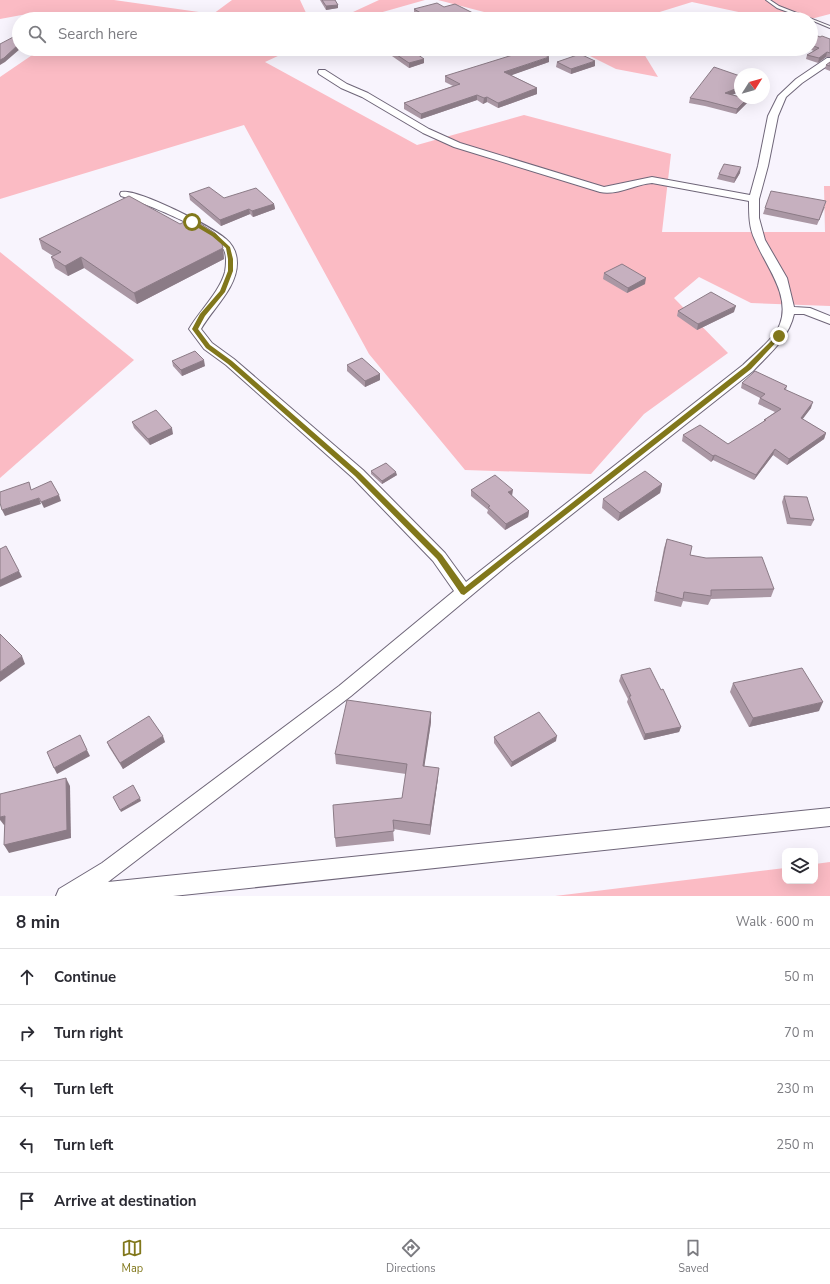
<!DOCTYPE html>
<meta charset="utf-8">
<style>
body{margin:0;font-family:"Nunito Sans",sans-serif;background:#f2f2f3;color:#2b2b33}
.controls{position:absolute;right:12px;bottom:12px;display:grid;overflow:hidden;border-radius:8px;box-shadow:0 4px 16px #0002}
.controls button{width:36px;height:36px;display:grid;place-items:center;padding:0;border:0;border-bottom:1px solid #e1e1e2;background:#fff;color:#2b2b33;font:20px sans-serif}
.compass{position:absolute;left:734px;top:68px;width:36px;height:36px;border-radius:50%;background:#fff;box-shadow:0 4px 16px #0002;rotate:53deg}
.stop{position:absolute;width:12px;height:12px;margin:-9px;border:3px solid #81771b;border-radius:50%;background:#fff}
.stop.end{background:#81771b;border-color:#fff;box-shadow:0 1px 4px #0008}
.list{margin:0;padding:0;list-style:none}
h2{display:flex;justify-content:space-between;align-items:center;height:52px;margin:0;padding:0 16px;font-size:17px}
h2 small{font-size:13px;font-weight:400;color:#7c7c81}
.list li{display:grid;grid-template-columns:26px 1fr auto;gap:12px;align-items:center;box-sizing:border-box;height:56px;padding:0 16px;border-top:1px solid #e1e1e2}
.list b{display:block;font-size:15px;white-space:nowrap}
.list em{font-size:13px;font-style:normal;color:#7c7c81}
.icon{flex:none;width:22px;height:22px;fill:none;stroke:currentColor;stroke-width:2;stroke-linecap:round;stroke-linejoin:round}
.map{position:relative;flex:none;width:830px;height:896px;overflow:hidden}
.search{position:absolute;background:#fff;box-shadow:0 4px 16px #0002;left:12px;right:12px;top:12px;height:44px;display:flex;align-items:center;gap:10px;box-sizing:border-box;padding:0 14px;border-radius:22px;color:#7c7c81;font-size:15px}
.sheet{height:332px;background:#fff}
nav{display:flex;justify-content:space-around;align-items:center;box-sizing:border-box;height:56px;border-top:1px solid #e1e1e2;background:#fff;font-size:11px;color:#7c7c81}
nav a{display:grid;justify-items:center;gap:2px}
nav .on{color:#81771b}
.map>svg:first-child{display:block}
.green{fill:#fbbbc4}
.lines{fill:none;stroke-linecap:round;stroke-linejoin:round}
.lane-casing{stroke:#6f6679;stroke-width:2}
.street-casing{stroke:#6f6679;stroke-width:2}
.lane{fill:#fff;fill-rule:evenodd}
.street{fill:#fff;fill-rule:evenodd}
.wall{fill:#aa97a4}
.shaded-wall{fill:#8b7b86}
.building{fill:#c6b0bf;stroke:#8b7b86}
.route{fill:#81771b}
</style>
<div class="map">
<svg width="830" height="896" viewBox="0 0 830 896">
<rect width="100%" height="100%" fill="#f8f4fd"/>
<g class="green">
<polygon points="0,0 114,0 213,14 232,0 300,0 307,15 353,12 379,0 425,0 358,19 71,19 38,12 0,19"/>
<polygon points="438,0 830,0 830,14 811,19 771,19 692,2 637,19 511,19"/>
<polygon points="41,49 293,49 265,62 417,145 524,115 671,154 662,232 825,232 824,186 830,186 830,306 751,303 699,277 674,298 728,353 644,414 591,474 465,470 369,354 244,125 0,199 0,77"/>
<polygon points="576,49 641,49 658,77 616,69"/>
<polygon points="0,252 134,360 0,478"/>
<polygon points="830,862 830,896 555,896 785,868 785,881 815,881 815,864"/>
</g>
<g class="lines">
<defs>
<polygon id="lane" points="766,0 770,0 779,6 830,26 830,28 811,20 811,19 807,19 777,8"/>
<path id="street" d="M827,58h3v6l-28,19 -16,14 -8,19 -10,50 -9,33v19l6,22 22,38 7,29 16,1 20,8v8l-26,-10h-10c-5,24 -25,40 -41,57l-244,193 -158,132 -243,186 722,-74v18l-657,70h-117l3,-7 43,-26 237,-177 115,-95 -21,-30 -80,-83 -127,-113 -22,-16 -15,-20c11,-19 30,-36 36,-57 1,-6 2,-16 -1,-22 -10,-20 -80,-47 -103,-54l-1,-2 1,-2c17,-4 91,35 105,47 7,6 11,14 11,24 0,25 -24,45 -36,66l11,14 22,16 129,111 82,83 21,29 277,-217c11,-11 32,-27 37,-41 11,-29 -15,-59 -25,-84 -6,-12 -6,-25 -6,-39l-97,-18c-16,1 -36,13 -52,9l-146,-45 -31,-14 -61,-36 -21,-9 -22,-14 -1,-2 1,-2h6l22,14 21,9 61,36 31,14 144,44 48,-10 98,18 8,-29 10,-50 10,-20 18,-17z"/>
</defs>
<use href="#lane" class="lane-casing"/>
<use href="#street" class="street-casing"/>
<use href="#lane" class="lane"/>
<use href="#street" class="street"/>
</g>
<g class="wall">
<polygon points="320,0 335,0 338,5 338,8 326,10"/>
<polygon points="444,7 485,19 423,19 414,14 414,9"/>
<polygon points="811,33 820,37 830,39 830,57 826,57 818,63 806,59 807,55 814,51 808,49 811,49"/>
<polygon points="382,49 410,49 424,63 409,68"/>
<polygon points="549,62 511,75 537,88 537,94 498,108 487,102 483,104 477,100 421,119 404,109 404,103 453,86 445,82 445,76"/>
<polygon points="557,62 595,66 571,74 556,67"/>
<polygon points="830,62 830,71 825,69 826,65"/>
<polygon points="732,95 748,98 747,103 736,114 705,106 689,103 690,98"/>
<polygon points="740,173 734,183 717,179 719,174"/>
<polygon points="189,194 274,204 275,209 253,217 250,214 221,226 190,200"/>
<polygon points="825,207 817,225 763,214 765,208"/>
<polygon points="39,239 223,248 224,259 137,304 84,268 68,276 55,268 51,257 53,256 42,249"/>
<polygon points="604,273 645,284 627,293 603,279"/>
<polygon points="678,311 734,312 697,330 677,316"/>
<polygon points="172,361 205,366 182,376 173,366"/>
<polygon points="347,365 380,374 380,380 365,387 347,371"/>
<polygon points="742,383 787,386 786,390 811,408 802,419 826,433 824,439 787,465 773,455 754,480 713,460 711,462 682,441 683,435 728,444 764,422 764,420 775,412 758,404 760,398 741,388"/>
<polygon points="132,422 173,434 150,445 134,428"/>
<polygon points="371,471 397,475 382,484 371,474"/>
<polygon points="662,484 660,493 618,521 602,508 603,499"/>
<polygon points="471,490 512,496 529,511 528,517 505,530 487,513 488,510 471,496"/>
<polygon points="784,496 814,520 811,526 787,524 782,502"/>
<polygon points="667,539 690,555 774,589 771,597 711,599 708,605 683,601 681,607 654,601 664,548"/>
<polygon points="621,675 681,727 679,732 644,740 627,702 628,699 619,681"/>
<polygon points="733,683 819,711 749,727 730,692"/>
<polygon points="431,712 431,722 424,766 438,778 430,835 393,829 394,841 336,847 335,838 402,798 406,774 336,764 335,754"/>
<polygon points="494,737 556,741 511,767 494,743"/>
<polygon points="107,742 165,742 123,769 109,747"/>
</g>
<g class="shaded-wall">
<polygon points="338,5 338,8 326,10 326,6"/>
<polygon points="19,44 19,49 20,49 5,62 0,65 0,60"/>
<polygon points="827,52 826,57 818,63 819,58"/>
<polygon points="549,57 549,62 504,78 504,72"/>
<polygon points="424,59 424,63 409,68 409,63"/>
<polygon points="595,61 595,66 571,74 571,69"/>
<polygon points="740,87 740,92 724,98 725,93"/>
<polygon points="537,88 537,94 498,108 498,103"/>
<polygon points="477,95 477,100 421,119 421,114"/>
<polygon points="487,97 487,102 483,104 484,98"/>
<polygon points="748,98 747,103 736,114 737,109"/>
<polygon points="741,167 740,173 734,183 735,178"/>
<polygon points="274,204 275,209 253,217 252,211"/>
<polygon points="249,209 250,214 221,226 220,220"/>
<polygon points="223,248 224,259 137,304 134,293"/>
<polygon points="81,257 84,268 68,276 65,266"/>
<polygon points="646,278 645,284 627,293 628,288"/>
<polygon points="736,306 734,312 697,330 698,324"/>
<polygon points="204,360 205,366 182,376 181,370"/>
<polygon points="380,374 380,380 365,387 365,381"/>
<polygon points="813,402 811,408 799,424 801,418"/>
<polygon points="172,428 173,434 150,445 148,439"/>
<polygon points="826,433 824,439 787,465 789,459"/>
<polygon points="775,449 773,455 754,480 756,475"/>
<polygon points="715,455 713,460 711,462 713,456"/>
<polygon points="396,472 397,475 382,484 382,481"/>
<polygon points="662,484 660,493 618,521 620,513"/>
<polygon points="513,490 512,496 508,492"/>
<polygon points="59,495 61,501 44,508 41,502"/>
<polygon points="39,498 41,504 5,516 2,510"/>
<polygon points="529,511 528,517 505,530 506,524"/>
<polygon points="19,571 22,577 0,587 0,580"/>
<polygon points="22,656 25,664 0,682 0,672"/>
<polygon points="823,702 819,711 749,727 753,718"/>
<polygon points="431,712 431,722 423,776 423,766"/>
<polygon points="681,727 679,732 644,740 645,734"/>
<polygon points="163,736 165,742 123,769 120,763"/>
<polygon points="557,736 556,741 511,767 512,762"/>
<polygon points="87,750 90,756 57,774 54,768"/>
<polygon points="439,768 438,778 430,835 430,825"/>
<polygon points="66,778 70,786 71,838 9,853 4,845"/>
<polygon points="140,798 141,801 121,812 120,810"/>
<polygon points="5,816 10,824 4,825 0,820 0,817"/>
</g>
<g class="building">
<polygon points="322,0 335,0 338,5 326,6"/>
<polygon points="437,3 444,7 455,4 485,19 431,19 414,9"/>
<polygon points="811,33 820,37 822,36 830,39 830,53 827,52 819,58 807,55 819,48 811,45"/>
<polygon points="19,34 19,44 4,58 0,60 0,44"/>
<polygon points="388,49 410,49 424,59 409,63"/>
<polygon points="532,49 533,49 549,57 504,72 537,88 498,103 487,97 484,98 477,95 421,114 404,103 460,84 445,76"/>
<polygon points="580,54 595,61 571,69 557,62"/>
<polygon points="830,62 830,66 826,65"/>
<polygon points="714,67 740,76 740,87 725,93 740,97 740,98 748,98 737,109 706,101 690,98"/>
<polygon points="724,164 741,167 735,178 719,174"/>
<polygon points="209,187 224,198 256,188 274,204 252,211 249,209 220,220 189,194"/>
<polygon points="771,191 826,201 819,220 765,208"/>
<polygon points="129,196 180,224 192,218 215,233 221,240 223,248 134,293 81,257 65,266 51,257 61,252 39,239"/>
<polygon points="622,264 646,278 628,288 604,273"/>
<polygon points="711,292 736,306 698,324 678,311"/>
<polygon points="195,351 204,360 181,370 172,361"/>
<polygon points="362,358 380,374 365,381 347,365"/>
<polygon points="755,371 787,386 784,389 813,402 801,418 826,433 789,459 775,449 756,475 715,455 713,456 683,435 700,425 728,444 766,420 764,420 781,409 760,398 765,394 742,383"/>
<polygon points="156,410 172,428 148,439 132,422"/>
<polygon points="386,463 396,472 382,481 371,471"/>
<polygon points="645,471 662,484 620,513 603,499"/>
<polygon points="495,475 513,490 508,492 529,511 506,524 488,507 490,506 471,490"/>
<polygon points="51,481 59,495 41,502 39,498 2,510 0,503 0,492 29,482 31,490"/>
<polygon points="784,496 807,497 814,520 790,518"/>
<polygon points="667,539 692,546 690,555 706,558 762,557 774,589 711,590 711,596 684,592 683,599 656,592"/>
<polygon points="6,546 19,571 0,580 0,549"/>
<polygon points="0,634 22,656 0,672"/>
<polygon points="650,668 661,690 663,689 681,727 645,734 629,696 631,696 621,675"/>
<polygon points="802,668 823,702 753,718 733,683"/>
<polygon points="347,700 431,712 423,766 439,768 430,825 393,820 394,831 335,838 333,805 402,798 407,764 335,754"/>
<polygon points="539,712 557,736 512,762 494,737"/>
<polygon points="149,716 163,736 120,763 107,742"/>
<polygon points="80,735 87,750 54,768 47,752"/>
<polygon points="66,778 67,830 4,845 5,816 0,817 0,794"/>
<polygon points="133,785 140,798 120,810 113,797"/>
</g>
<polygon class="route" points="190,220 193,220 216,234 230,247 233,259 233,271 225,292 205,316 198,329 210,345 232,361 360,473 442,555 465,587 746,366 777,335 782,336 751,369 464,595 461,594 437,559 355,476 228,364 206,348 192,329 200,314 220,291 228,271 228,259 226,248 212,236 190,223"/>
</svg>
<div class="controls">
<button><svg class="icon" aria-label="layers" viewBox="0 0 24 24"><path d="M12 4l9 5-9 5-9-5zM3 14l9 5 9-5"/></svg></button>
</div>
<svg class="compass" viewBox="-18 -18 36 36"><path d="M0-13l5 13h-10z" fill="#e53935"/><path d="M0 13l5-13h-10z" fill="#7c7c81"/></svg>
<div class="stop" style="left:192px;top:222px"></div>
<div class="stop end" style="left:779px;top:336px"></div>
<div class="search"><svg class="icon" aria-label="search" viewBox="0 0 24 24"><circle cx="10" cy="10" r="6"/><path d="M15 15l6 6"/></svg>Search here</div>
</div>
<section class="sheet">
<h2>8 min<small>Walk · 600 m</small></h2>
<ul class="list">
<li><svg class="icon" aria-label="ahead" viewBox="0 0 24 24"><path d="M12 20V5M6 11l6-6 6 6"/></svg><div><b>Continue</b></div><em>50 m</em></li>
<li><svg class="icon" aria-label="right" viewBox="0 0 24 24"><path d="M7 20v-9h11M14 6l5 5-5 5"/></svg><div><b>Turn right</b></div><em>70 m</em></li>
<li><svg class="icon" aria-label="left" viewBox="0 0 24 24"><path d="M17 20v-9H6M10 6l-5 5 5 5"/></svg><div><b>Turn left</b></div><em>230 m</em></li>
<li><svg class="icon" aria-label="left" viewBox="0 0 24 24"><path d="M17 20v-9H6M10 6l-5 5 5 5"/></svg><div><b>Turn left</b></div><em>250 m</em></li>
<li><svg class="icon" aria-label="arrive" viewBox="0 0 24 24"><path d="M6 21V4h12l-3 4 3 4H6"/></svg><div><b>Arrive at destination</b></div></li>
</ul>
</section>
<nav>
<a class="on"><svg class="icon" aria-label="map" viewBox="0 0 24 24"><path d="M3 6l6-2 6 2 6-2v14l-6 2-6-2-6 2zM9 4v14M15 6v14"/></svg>Map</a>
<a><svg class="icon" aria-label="directions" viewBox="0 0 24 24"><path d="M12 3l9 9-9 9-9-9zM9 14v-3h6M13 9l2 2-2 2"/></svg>Directions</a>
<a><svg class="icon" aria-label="saved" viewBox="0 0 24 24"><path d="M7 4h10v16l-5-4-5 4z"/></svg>Saved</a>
</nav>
